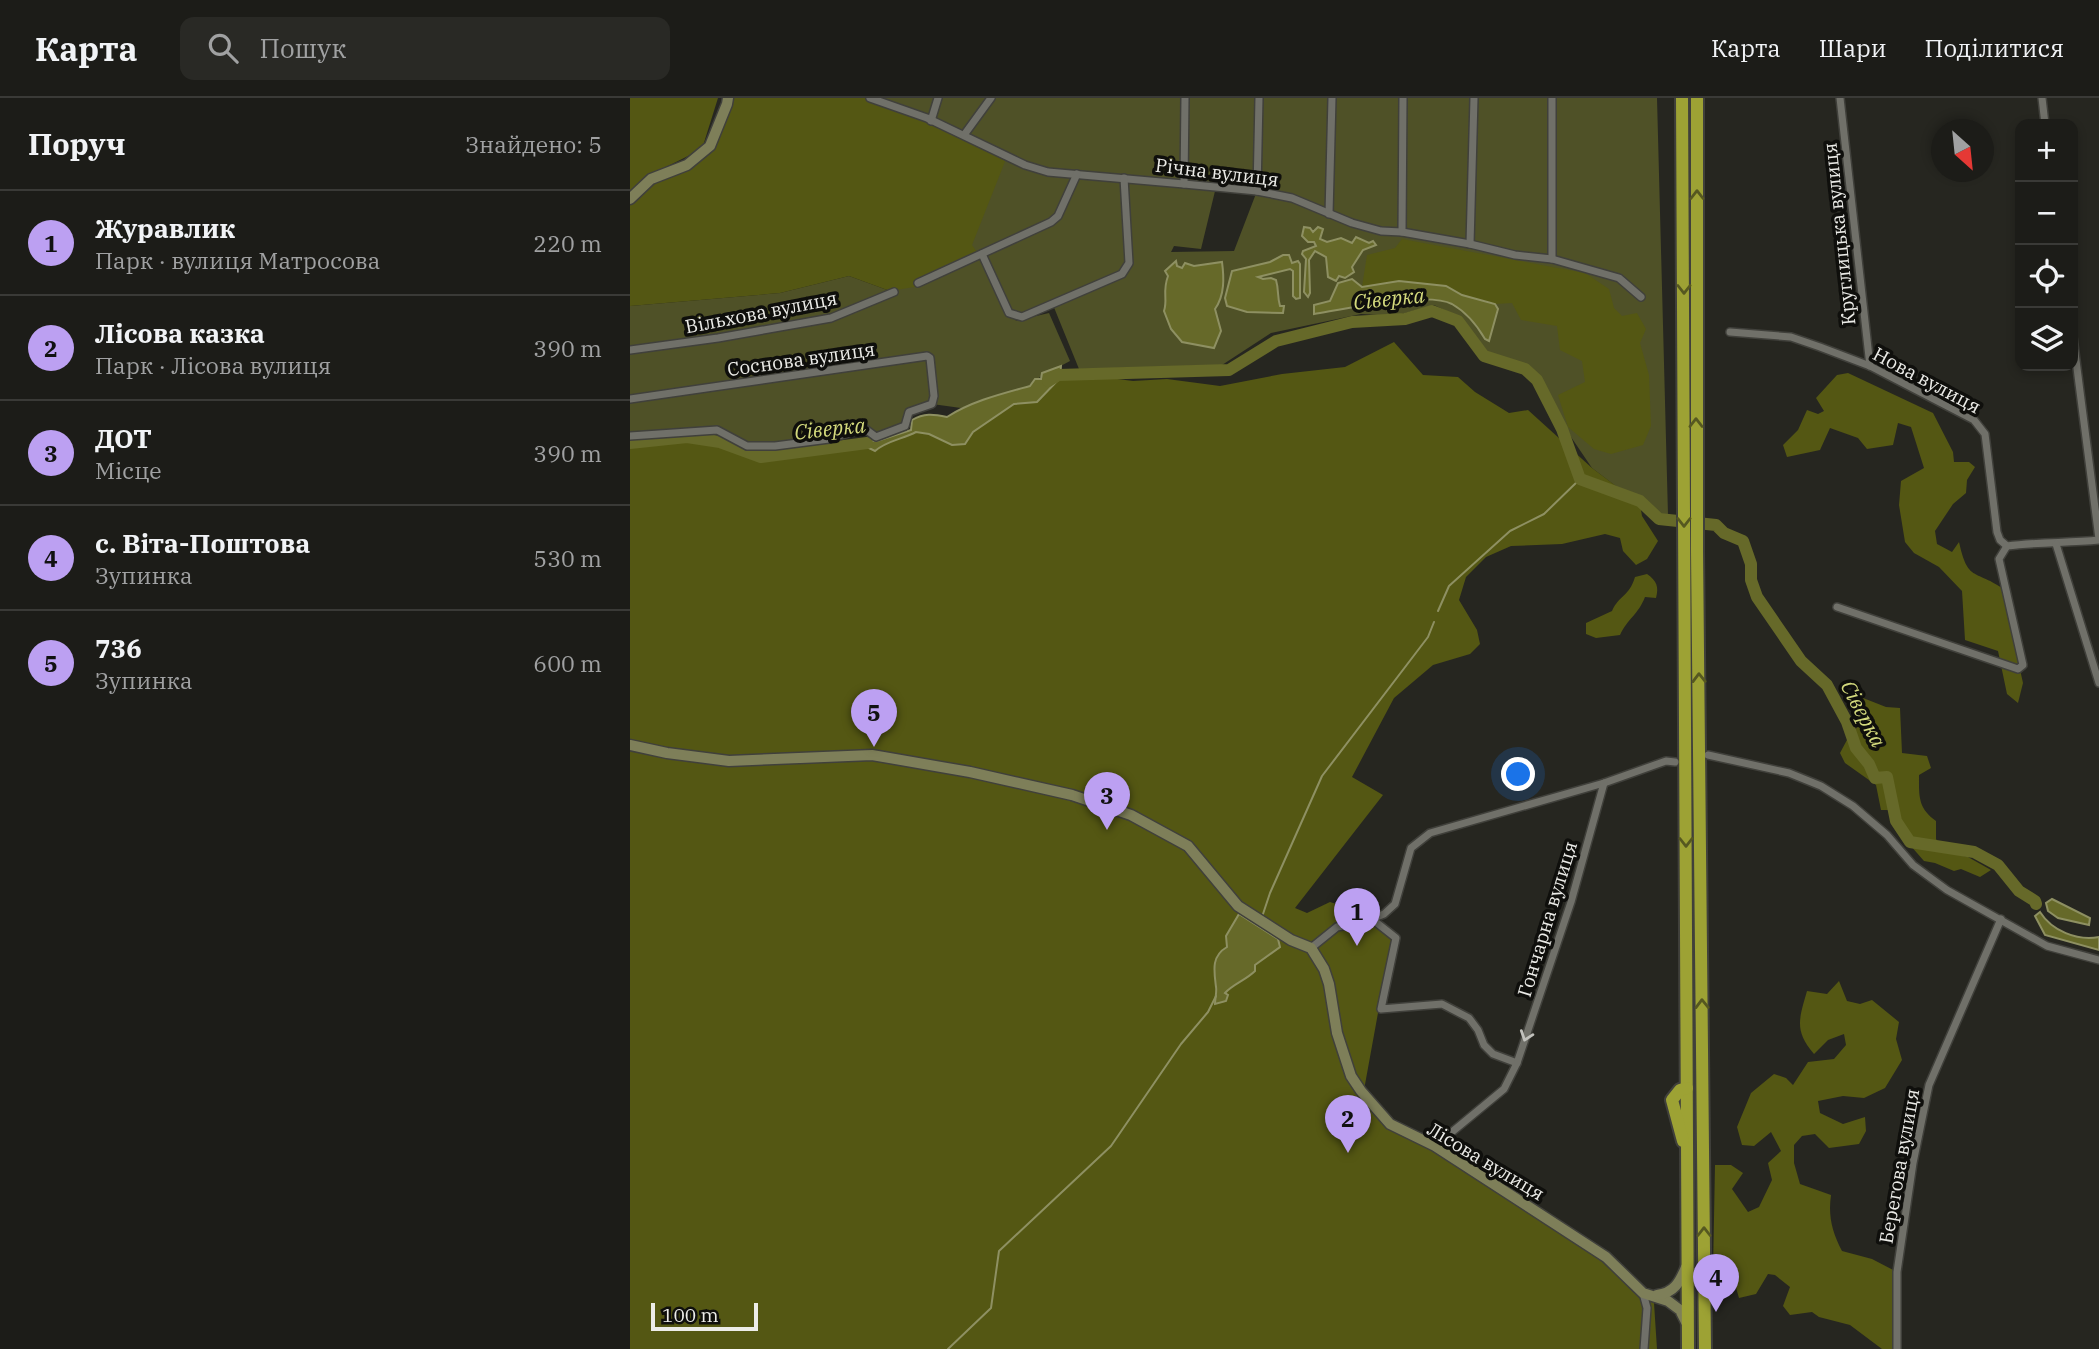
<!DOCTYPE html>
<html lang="uk">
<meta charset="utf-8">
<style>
body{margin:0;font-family:"IBM Plex Serif",serif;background:#292925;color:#f1f3f6}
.controls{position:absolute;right:21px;top:21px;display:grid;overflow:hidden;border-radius:14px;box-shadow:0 4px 10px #0003}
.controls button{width:63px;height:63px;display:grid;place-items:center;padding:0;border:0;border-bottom:2px solid #3a3a37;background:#1c1c18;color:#f1f3f6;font:35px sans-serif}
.compass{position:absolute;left:1301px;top:21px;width:63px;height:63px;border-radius:50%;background:#1c1c18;box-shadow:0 4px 10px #0003;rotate:153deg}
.scale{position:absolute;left:21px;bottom:18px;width:107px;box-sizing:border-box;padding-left:7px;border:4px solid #ecece8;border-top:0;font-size:19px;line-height:24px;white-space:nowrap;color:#ecece8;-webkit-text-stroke:5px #0f0f0c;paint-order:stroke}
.you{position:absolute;left:889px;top:677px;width:24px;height:24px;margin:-18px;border:5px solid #fff;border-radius:50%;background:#1a73e8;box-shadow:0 0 0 10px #1a73e833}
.badge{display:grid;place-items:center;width:46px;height:46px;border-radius:50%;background:#bca0f2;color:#111;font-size:23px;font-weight:700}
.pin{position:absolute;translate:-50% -58px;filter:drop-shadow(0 2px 4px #0008)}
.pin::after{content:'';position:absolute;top:37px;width:24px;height:21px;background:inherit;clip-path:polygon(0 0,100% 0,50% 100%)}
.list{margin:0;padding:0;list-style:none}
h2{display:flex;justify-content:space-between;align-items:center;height:91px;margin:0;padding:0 28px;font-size:30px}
h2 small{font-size:23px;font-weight:400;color:#a0a1a2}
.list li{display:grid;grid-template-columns:46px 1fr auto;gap:21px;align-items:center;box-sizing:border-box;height:105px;padding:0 28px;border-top:2px solid #3a3a37}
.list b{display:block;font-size:26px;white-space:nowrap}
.list p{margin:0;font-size:23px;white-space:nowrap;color:#a0a1a2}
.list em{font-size:23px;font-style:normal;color:#a0a1a2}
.icon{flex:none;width:38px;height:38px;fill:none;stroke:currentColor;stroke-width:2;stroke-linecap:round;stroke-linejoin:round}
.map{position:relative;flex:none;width:1469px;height:1251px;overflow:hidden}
header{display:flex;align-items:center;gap:42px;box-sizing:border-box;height:98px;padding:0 35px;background:#1c1c18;border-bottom:2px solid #3a3a37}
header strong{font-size:33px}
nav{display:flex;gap:38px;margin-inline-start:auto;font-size:24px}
.search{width:490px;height:63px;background:#292925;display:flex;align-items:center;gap:18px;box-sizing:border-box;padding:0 24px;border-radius:14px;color:#a0a1a2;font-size:26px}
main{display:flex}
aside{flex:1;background:#1c1c18}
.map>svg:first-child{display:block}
.green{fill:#4f5127;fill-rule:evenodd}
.forest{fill:#545713}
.water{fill:#666929;stroke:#8e9062;stroke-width:2}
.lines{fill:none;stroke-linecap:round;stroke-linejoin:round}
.stream{stroke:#8e9062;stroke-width:2}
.river{stroke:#666929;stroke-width:12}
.street-casing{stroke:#40403b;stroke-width:10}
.secondary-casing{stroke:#40403b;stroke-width:13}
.highway-casing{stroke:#40403b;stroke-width:16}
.street{stroke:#707069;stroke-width:7}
.secondary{stroke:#7e7f59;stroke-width:10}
.highway{stroke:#9da234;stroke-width:12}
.oneway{stroke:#565820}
.oneway2{stroke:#c1c1bc}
.labels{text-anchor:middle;stroke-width:7;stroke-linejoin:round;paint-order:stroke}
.street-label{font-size:19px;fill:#ecece8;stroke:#0f0f0c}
.water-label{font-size:21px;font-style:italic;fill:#d3d97c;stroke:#0f0f0c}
</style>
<header>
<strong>Карта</strong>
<div class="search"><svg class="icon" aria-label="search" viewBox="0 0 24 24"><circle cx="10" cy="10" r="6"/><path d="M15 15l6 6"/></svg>Пошук</div>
<nav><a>Карта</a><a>Шари</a><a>Поділитися</a></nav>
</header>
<main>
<aside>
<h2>Поруч<small>Знайдено: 5</small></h2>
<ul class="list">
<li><span class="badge">1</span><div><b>Журавлик</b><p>Парк · вулиця Матросова</p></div><em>220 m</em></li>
<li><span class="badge">2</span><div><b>Лісова казка</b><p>Парк · Лісова вулиця</p></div><em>390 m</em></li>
<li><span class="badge">3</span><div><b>ДОТ</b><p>Місце</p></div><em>390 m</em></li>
<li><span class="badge">4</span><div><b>с. Віта-Поштова</b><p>Зупинка</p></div><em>530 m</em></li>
<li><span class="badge">5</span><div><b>736</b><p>Зупинка</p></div><em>600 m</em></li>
</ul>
</aside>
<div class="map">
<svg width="1469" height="1251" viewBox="0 0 1469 1251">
<rect width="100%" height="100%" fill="#262620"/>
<path class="green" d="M240,0h787l11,417 -9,4 -67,-51 -21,-31 -27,-54 -16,-17 -40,-14 -29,-35 -25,-12 -40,11 -33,-2 -90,19 -49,32 -143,4 -28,-69 -36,21 34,-8 21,48 -30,16 -10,9 -69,22 -29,-4 -23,8 -4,14 -29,11 -12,-9 -35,11 -82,7 -30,-16 -87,6v-130l150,-13 69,-17 41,15zM586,89l41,4 -23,60 -63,1 3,-6 27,3z"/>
<g class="forest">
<polygon points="0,0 88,0 72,51 18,78 0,94"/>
<polygon points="98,0 240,0 301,23 376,61 342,147 347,154 290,188 260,193 219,178 150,195 0,208 0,101 21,81 57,67 80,48"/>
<polygon points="772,141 955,175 979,191 984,210 992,218 1007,215 1016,231 1010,245 1019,277 1021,328 1013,347 981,356 964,351 938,329 928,297 955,284 952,263 930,252 927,228 891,222 882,205 865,206 832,197 816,188 732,189 737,157 765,150"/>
<polygon points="764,244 793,277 828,279 845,294 879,315 898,312 962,370 1010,406 1012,418 1028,443 1017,461 1006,467 993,453 990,440 975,436 932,446 881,448 856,459 836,479 829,502 847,532 850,546 840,556 803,567 764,600 722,679 753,697 665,810 677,815 700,804 735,815 762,838 734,992 741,1008 972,1162 1003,1194 1024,1205 1027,1251 0,1251 0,345 57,339 90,344 131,359 227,346 249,345 274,335 338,325 426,273 503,283 537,281 590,288 652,276 715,269"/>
<path d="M1218,275l85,40 20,39 1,10h15l6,5 -8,13 -1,13 -13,11 -18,27 2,13 15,8 7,-10c9,40 15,27 43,46l21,95 -5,20 -11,-9 -9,-43 -33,-11 -3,-49 -23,-24 -25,-14 -9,-11 -6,-37 2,-24 23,-13 -13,-41 -13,-4 -5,22 -26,4 -9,-11 -28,-10 -10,22 -33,7 -4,-12 15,-15 9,-20 11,4 6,-3 -8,-13 21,-23z"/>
<path d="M1017,476c10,7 12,13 9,24l-11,-1c-7,18 -17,21 -25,38l-24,3 -10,-4v-11l26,-12c7,-16 17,-14 23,-34z"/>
<path d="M1228,598l28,11 14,1 2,45 25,3 4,12 -12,7c0,22 -1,33 17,46v18l9,13 23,5 23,13 -11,7 -19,-8 -7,2 -19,-8 -11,-2 -28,-32 -6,-19h-9l-5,-25 -31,-22 -5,-10 8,-15 11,-13 -6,-16z"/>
<path d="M1209,883l8,20 13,3 12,-4 27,22 -3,17 6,21 -17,28 -21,10 -21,-2 -25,5 2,12 23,11 22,-7 1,14 -7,13 -30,4 -14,-14 -13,2 -8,9v18l6,21 31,11c-3,21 1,37 11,56l30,8 25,13v77h-15l-32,-24 -31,-8 -7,-5 -22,3 -7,-9 7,-19 -15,-12 -7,-1 -12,20 -17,4 -7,-24 -19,-3 2,-106h16l12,8 -11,16 16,23 11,-5 13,-27 -4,-17 13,-12 -10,-19 -17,14 -12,-1 -5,-18 14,-34 23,-19 12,4 7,7 15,-23 26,-3 12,-14 -2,-11 -16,6 -14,14c-20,-23 -15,-35 -7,-63l20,3z"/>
</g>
<g class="water">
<polygon points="674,129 680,130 683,134 688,129 693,131 690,141 697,144 711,140 722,145 726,139 739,145 743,143 746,147 733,152 722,169 724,174 715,180 709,178 706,183 698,179 696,159 685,153 679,162 680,195 678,199 674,194 676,161 672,156 673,153 686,148 684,144 678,144 672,138"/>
<path d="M653,157h6l3,8 6,-2 2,3v34l-4,1 -3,-3v-25l-3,-2 -32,8 5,2 8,-1 5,2c3,10 1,16 4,26h4l-1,7 -36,-1 -20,-6 -2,-8 7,-27 38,-9z"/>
<path d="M546,163l1,5 5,2 3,-5 9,3 28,-4c2,15 3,33 -7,47l6,22 -7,17 -32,-6 -11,-13 -7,-18c4,-12 -2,-19 4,-35l-3,-5z"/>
<path d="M722,181l10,8 37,-6 47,5 16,9 33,9 3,5 -9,32 -4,-2c-7,-12 -19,-27 -33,-35 -25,-13 -108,5 -138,10v-9l16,-4 8,-18z"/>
<path d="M431,268l-1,12 -23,24 -23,2 -41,28 -8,12 -13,1 -23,-11 -13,-2c-13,7 -30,9 -41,19l-10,-5h-17l9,-6 20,1 34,-11 1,-10c12,-7 21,-6 35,-3 25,-16 54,-23 83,-31l5,-7h6l1,-6z"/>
<polygon points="1422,801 1460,820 1459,827 1428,820 1418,813 1416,805"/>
<path d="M1410,814c12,19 37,29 59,25v13l-54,-15 -10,-19z"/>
<path d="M609,816l39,25 2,8 -25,18v6c-9,9 -22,13 -30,22l3,2 -2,6 -11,3c0,-5 2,-13 1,-17 -2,-16 -5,-31 11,-40l-1,-11z"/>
</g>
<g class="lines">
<g class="stream">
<polyline points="808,513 819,488 880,433 914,416 950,381"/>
<polyline points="633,816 640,795 692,678 798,539 804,524"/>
<polyline points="318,1251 361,1210 369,1153 481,1048 551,946 578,914 586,898"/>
</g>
<g class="river">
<polyline points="418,283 428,277 599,272 646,243 722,224 775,221 802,213 828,223 854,258 895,271 907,282 932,331 950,381 1010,403 1029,421 1086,427 1094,435 1113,443 1121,466 1121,482 1127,499 1171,563 1197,587 1217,624 1226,650 1239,666 1245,680 1257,679 1266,723 1280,744 1344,754 1368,767 1389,793 1405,803 1406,806"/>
<polyline points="0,345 57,339 90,344 131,359 237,345"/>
</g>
<defs>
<g id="street">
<polyline points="240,0 297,20 395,67 418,74 554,86 627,93 662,100 722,125 751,133 772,134 840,146 885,157 922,161 989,180 1011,199"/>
<polyline points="1210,0 1240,268"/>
<polyline points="1412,0 1415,26"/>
<polyline points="301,23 308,0"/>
<polyline points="334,37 361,0"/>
<polyline points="554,86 555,0"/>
<polyline points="627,93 629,0"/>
<polyline points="699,116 702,0"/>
<polyline points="772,134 773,0"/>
<polyline points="840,146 844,0"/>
<polyline points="352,156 379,215 392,219 492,176 499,165 494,80"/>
<polyline points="922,161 922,0"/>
<polyline points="288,185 421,124 428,118 447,76"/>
<path d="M1100,234l61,5 29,10 50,19 104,54 11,14 12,98 3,8 7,6c31,-4 61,-3 92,-6"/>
<polyline points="1443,239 1469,441"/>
<polyline points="0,252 88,240 201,220 264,194"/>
<polyline points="0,301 297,258 300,260 304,298 302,306 279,314 275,328 246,339 234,330 199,341 145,348 117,348 87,332 0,338"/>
<polyline points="1426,446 1469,585"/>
<polyline points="1207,509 1388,571 1393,567 1369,461 1377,448"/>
<polyline points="1078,657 1159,675 1191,688 1223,708 1257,737 1283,767 1317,792 1417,848 1469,862"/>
<polyline points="742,821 766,840 751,911 812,906 839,920 848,932 854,947 863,956 887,965"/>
<polyline points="681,850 707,829 734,824 754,816 765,806 781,750 800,735 974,685 1036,663 1045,664"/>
<polyline points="805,1048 874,991 887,965 941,804 974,685"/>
<polyline points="1013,1195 1017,1210 1014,1251"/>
<polyline points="1267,1251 1267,1174 1283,1065 1299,987 1371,821"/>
</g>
<g id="secondary">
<polyline points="0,101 21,81 57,67 80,48 97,6 98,0"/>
<polyline points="0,647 37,655 99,663 242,657 340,674 442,697 501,717 558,748 608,808 661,842 681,850 694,871 699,886 707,935 721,978 731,993 760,1026 805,1048 976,1159 1013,1195 1038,1203 1050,1212 1057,1226"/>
<path d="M1027,1197c17,-2 23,-13 29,-28"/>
</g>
<g id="highway">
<polyline points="1052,0 1058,1251"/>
<polyline points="1067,0 1067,453 1075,1251"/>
<polyline points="1053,1043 1042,1002 1050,992 1057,990"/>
</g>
</defs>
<use href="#street" class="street-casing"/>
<use href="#secondary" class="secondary-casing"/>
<use href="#highway" class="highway-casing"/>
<use href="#street" class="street"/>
<use href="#secondary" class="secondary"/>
<use href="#highway" class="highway"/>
</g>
<defs><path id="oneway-chevron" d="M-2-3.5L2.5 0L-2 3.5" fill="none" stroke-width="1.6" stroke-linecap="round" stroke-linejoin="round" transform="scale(1.75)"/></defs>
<g class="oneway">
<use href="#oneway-chevron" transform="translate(1067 97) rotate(-90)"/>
<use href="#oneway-chevron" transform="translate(1054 191) rotate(90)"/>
<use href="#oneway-chevron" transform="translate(1066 325) rotate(-90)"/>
<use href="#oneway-chevron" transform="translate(1054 424) rotate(90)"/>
<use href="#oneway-chevron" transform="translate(1069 580) rotate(-91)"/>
<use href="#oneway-chevron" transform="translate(1056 744) rotate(90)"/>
<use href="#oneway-chevron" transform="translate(1072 906) rotate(-91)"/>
<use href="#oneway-chevron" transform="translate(1074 1134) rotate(-90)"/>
</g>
<use class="oneway2" href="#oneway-chevron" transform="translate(896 938) rotate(109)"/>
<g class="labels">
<g class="street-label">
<text transform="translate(587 74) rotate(7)" y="7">Річна вулиця</text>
<text transform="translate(1209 136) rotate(-96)" y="7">Круглицька вулиця</text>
<text transform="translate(131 214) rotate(-11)" y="7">Вільхова вулиця</text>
<text transform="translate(171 261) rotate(-8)" y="7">Соснова вулиця</text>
<text transform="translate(1297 282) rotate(28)" y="7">Нова вулиця</text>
<text transform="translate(917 821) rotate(-73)" y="7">Гончарна вулиця</text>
<text transform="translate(856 1063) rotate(31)" y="7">Лісова вулиця</text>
<text transform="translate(1269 1068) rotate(-80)" y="7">Берегова вулиця</text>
</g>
<g class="water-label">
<text transform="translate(759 201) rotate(-6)" y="7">Сіверка</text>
<text transform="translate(200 331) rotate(-6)" y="7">Сіверка</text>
<text transform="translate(1233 616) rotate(62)" y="7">Сіверка</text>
</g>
</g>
</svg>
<div class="controls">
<button>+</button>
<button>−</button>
<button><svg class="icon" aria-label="locate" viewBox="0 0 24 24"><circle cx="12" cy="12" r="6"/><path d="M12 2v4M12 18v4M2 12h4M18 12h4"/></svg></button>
<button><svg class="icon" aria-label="layers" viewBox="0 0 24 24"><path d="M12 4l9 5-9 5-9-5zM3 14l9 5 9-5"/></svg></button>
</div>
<svg class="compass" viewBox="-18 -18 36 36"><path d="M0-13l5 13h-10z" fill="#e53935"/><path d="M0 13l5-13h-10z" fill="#a0a1a2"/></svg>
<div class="scale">100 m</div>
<div class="you"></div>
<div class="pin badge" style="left:727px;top:848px">1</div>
<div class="pin badge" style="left:718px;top:1055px">2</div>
<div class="pin badge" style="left:477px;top:732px">3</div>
<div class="pin badge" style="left:1086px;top:1214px">4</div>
<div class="pin badge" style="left:244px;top:649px">5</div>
</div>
</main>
